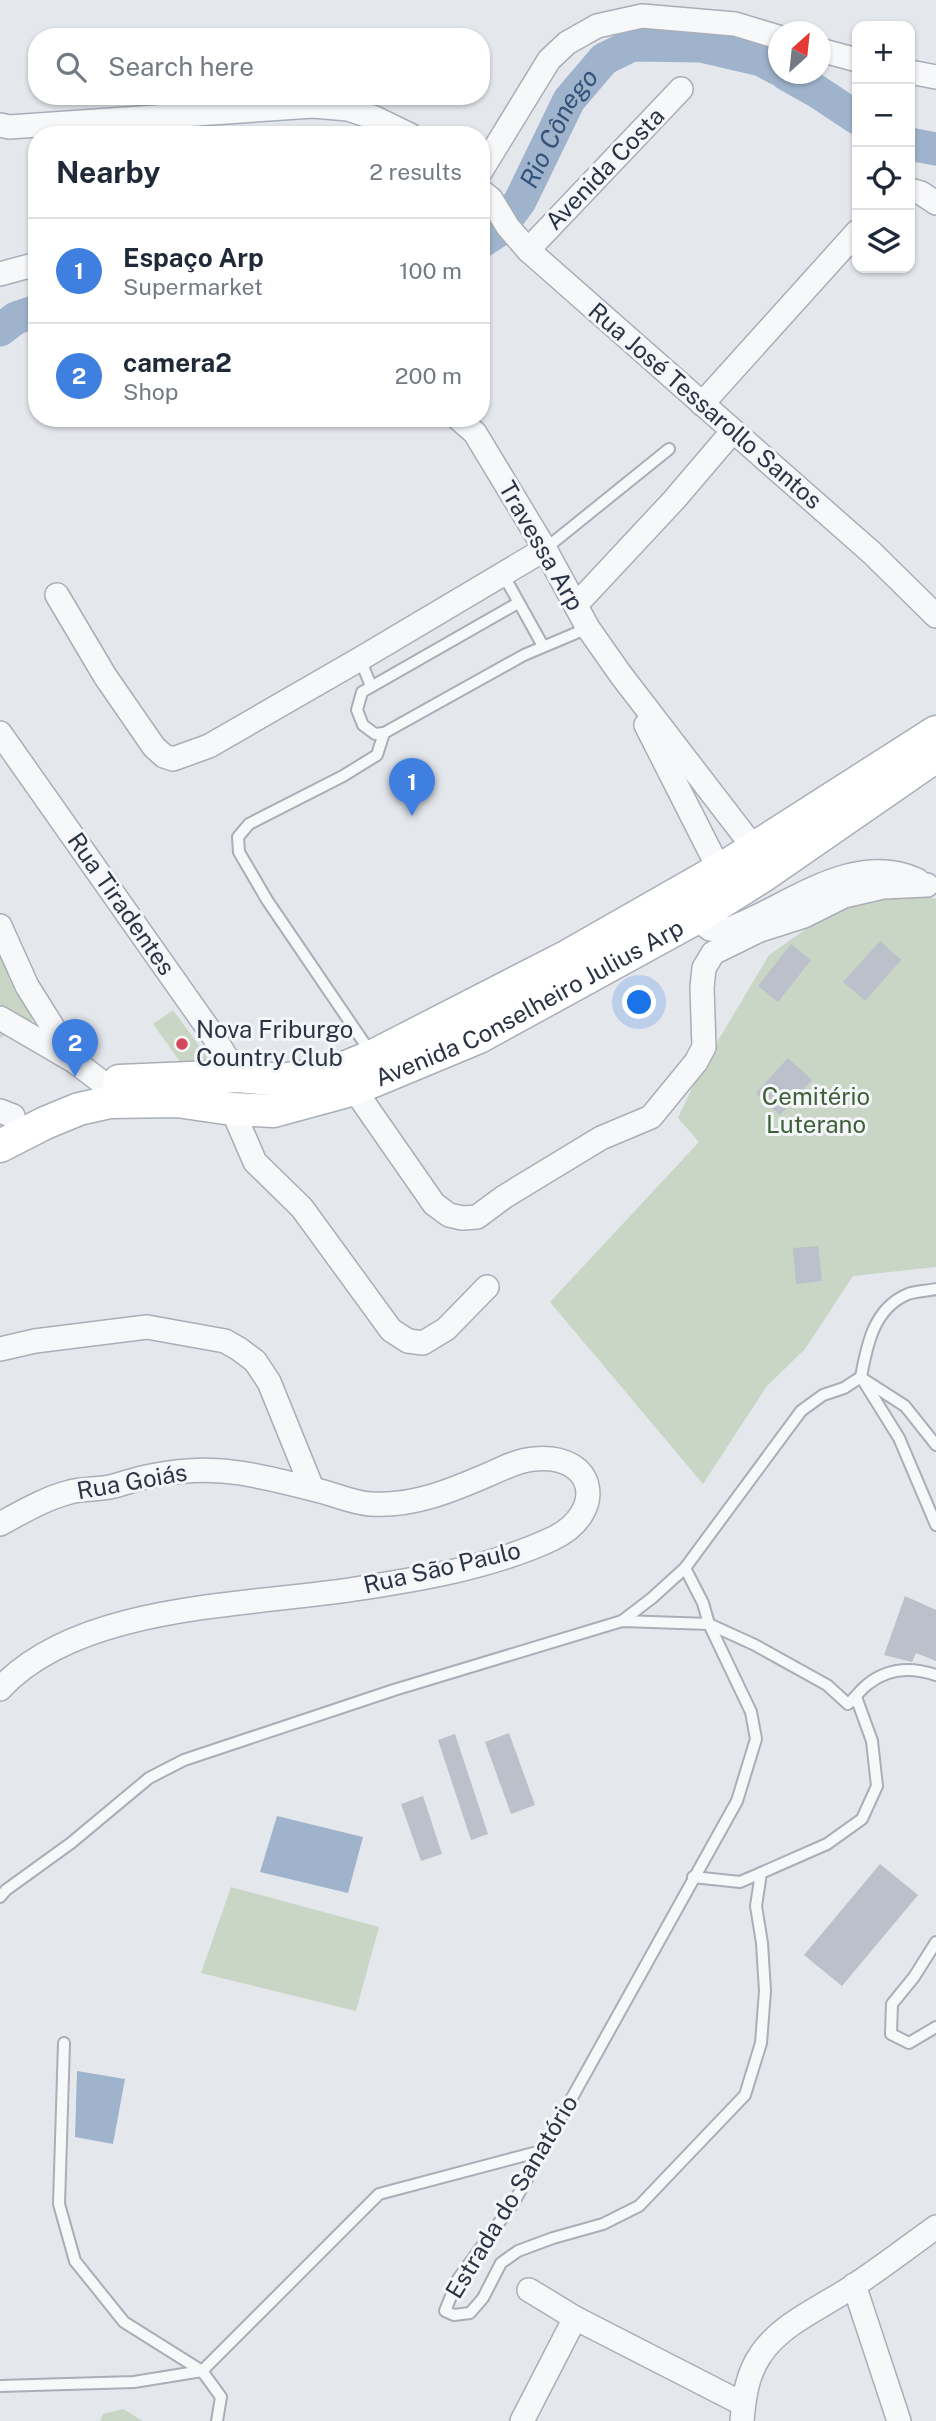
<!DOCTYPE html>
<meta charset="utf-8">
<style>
body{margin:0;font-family:"Public Sans",sans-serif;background:#f2f2f3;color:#1f2937}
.controls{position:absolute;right:21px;top:21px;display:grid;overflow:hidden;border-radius:14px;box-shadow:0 2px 5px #0004}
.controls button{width:63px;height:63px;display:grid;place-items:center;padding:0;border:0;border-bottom:2px solid #e0e1e3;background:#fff;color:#1f2937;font:35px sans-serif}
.compass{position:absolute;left:768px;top:21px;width:63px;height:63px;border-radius:50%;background:#fff;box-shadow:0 2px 5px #0004;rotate:27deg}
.you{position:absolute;left:640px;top:1003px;width:24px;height:24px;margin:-18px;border:5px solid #fff;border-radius:50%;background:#1a73e8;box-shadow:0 0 0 10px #1a73e833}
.badge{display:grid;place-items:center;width:46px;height:46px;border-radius:50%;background:#b45309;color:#fff;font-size:23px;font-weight:700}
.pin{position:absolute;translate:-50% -58px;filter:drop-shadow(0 2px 4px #0008)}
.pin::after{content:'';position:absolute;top:37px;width:24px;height:21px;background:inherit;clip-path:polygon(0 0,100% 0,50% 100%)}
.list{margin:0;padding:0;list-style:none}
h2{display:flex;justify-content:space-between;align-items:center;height:91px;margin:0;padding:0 28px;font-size:30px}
h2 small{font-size:23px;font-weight:400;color:#747a83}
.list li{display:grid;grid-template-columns:46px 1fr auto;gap:21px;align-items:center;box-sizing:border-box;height:105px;padding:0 28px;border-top:2px solid #e0e1e3}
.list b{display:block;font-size:26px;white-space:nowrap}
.list p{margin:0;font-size:23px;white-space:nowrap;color:#747a83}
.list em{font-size:23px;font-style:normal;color:#747a83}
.icon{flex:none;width:38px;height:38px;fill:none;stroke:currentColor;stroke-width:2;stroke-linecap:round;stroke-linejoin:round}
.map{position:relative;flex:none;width:936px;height:2421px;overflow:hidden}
.search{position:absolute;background:#fff;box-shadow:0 2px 5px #0004;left:28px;top:28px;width:462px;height:77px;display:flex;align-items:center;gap:18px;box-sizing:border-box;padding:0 24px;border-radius:28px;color:#747a83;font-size:26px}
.panel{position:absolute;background:#fff;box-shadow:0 2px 5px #0004;left:28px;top:126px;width:462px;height:301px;border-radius:28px}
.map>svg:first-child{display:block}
.green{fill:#c9d6c5}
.water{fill:#9fb4cc}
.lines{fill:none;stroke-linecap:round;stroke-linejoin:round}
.river{stroke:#9fb4cc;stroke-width:33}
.building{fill:#bbc0ca}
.lane-casing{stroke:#a9aeb7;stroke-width:14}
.street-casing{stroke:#a9aeb7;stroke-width:26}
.secondary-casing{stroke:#a9aeb7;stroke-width:35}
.lane{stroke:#f7f8fa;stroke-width:10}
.street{stroke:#f7f8fa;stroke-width:23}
.secondary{stroke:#fff;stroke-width:32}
.poi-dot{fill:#d1495b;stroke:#f4f6f9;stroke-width:2.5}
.labels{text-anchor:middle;stroke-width:6;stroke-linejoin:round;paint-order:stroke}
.street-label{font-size:24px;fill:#2b3445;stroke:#f4f6f9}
.poi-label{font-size:24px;fill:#2b3445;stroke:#f4f6f9;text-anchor:start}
.park-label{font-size:24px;fill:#3f6138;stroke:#f4f6f9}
.water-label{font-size:26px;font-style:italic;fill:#34527a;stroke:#f4f6f9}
</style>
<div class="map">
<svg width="936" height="2421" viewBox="0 0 936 2421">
<rect width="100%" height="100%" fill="#e4e7ec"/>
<g class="green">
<polygon points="908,888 936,899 936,1267 853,1276 805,1349 767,1386 703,1484 550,1302 699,1142 678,1118 701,1069 769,955 836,908"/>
<polygon points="0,956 41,1016 0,1038"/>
<polygon points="173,1010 213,1065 181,1063 153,1024"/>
<polygon points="231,1887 379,1927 356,2011 201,1973"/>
<polygon points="123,2409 143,2421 100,2421 103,2414"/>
</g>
<g class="water">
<polygon points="277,1816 363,1837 348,1893 260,1872"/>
<polygon points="77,2071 125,2079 113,2144 75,2137"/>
</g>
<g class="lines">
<g class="river">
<polyline points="786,74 818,92 857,118"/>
<polyline points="910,144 936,149"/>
<path id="s1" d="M481,242l17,-11 22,-30 49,-101 35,-41 28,-14 69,1 60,14 17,9"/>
<polyline points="0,330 16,318 37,311"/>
</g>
</g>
<g class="building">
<polygon points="880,941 901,960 865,1001 843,982"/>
<polygon points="791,944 811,960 778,1002 758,986"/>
<polygon points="788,1058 812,1080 780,1115 756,1093"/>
<polygon points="818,1246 822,1281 796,1284 793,1248"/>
<polygon points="905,1596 936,1610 936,1661 916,1653 912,1662 884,1655"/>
<polygon points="509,1733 535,1805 511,1814 485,1742"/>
<polygon points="455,1734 488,1834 471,1840 438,1740"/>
<polygon points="423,1796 442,1854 421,1861 401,1804"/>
<polygon points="880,1864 918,1895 842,1986 804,1955"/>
</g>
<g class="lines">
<defs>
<g id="lane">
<polyline points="545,549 669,449"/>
<polyline points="503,574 543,646"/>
<polyline points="518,603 362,692 357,710 363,725 375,734 384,733 524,655 588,628"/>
<polyline points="360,659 371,686"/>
<polyline points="371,1053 267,900 239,852 238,837 249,824 343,776 377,755 384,733"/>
<path d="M936,1289c-9,2 -20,2 -28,5 -34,14 -41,50 -47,83l38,61 37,87"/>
<polyline points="863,1379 905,1406 936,1445"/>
<polyline points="685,1568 703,1603 709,1624 751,1712 756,1739 737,1801 514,2202 458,2279 445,2311 454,2315 470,2313 483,2298 501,2263 518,2251 553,2238 603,2224 639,2206 745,2095 761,2043 765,1991 762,1943 756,1906 761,1873 827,1844 862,1819 877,1786 872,1741 856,1697"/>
<polyline points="622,1621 652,1598 685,1568 801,1411 823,1395 844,1388 861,1377"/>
<polyline points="693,1877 740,1882 761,1873"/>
<path d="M0,1897l6,-7 65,-47 78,-65 35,-18 210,-70 228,-69 87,3 46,21 72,40 21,19c7,-6 13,-15 20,-20 20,-16 44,-17 68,-9"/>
<polyline points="936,1942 914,1977 892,2004 891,2034 909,2043 936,2027"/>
<polyline points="64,2043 59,2204 75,2261 124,2322 202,2371 221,2397 217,2421"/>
<polyline points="0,2386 134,2382 202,2371 379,2194 541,2151"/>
</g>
<g id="street">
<polyline points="820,50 857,60"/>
<polyline points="910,72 936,77"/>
<polyline points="0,125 9,127 313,106 348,109 375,118 410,135"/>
<polyline points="481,171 549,60 567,43 597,26 642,16 735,24 778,37"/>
<polyline points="910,190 921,193 936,203"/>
<polyline points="481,191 491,199 508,227 528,250 872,553 936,616"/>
<polyline points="528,250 681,89"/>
<polyline points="0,274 37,264"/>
<polyline points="702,404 857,232"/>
<polyline points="458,418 475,433 545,549 588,628 621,675 754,848"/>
<polyline points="57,595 105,676 154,747 164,756 173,759 209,746 360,659 545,549"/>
<polyline points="576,605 674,500 732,432"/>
<polyline points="646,725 719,869"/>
<polyline points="0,733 212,1034 238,1076"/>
<path d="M696,918l14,11 16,1c60,-21 125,-80 191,-50"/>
<polyline points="0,926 27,986 74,1061"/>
<polyline points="0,1018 74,1061 103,1083"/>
<polyline points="354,1089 434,1204 449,1215 462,1218 477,1217 504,1197 601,1138 651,1117 696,1062 704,1047 702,988 704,968 713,953 760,930 804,916 844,896 883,887 927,885"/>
<polyline points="232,1109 255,1162 302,1208 391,1330 408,1341 423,1343 446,1329 487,1287"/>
<polyline points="0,1111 13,1116"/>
<polyline points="0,1349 35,1341 147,1327 225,1341 239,1349 255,1361 269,1382 312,1488"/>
<path d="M0,1524c22,-12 46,-26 70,-32 14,-4 30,-2 44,-6 12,-3 24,-8 37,-10 29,-6 59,-8 89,-3 26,4 54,11 80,18 16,4 34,12 50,13 43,3 83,-14 122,-31 13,-6 28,-13 42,-14 63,-6 73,54 18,80 -60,28 -131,40 -197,50 -108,17 -277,15 -355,100"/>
<polyline points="854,2285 899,2421"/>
<polyline points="529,2290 575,2318 743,2404"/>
<polyline points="522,2421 575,2318"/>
<path d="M742,2421c2,-24 5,-47 19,-67 20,-30 61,-47 91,-67 29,-19 56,-40 84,-60"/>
</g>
<g id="secondary">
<polyline points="119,1081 238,1076 280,1080 334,1072 373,1056 568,956 731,863 936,732"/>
<path id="s2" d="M0,1146l45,-23 34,-14 31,-7 67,-1 55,8 41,2 81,-22 125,-52 217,-119 65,-41 175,-121"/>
</g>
</defs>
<use href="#lane" class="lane-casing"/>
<use href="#street" class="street-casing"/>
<use href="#secondary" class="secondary-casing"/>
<use href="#lane" class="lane"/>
<use href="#street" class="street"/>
<use href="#secondary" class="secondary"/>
</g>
<circle class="poi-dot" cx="182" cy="1044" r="7"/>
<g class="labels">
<g class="street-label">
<text transform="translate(605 169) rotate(-46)" y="8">Avenida Costa</text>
<text transform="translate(705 406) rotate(41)" y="8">Rua José Tessarollo Santos</text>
<text transform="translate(541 546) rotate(60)" y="8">Travessa Arp</text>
<text transform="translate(121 904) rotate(55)" y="8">Rua Tiradentes</text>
<text dy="8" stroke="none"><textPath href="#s2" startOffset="562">Avenida Conselheiro Julius Arp</textPath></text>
<text transform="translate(132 1482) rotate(-10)" y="8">Rua Goiás</text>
<text transform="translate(442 1568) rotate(-13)" y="8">Rua São Paulo</text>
<text transform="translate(512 2197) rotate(-59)" y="8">Estrada do Sanatório</text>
</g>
<g class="poi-label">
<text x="196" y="1038">Nova Friburgo<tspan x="196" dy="28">Country Club</tspan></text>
</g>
<g class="park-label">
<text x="816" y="1105">Cemitério<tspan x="816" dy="28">Luterano</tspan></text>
</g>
<g class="water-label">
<text dy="9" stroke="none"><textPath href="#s1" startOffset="140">Rio Cônego</textPath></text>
</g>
</g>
</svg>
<div class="controls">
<button>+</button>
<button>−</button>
<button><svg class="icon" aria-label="locate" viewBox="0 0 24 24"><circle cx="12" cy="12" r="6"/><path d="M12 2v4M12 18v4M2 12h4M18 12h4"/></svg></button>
<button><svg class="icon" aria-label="layers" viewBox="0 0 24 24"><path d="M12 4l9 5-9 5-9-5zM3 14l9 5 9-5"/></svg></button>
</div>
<svg class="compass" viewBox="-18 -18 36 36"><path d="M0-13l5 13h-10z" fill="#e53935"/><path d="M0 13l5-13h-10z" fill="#747a83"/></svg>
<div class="you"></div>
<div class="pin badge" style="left:412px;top:816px;background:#3f7fe0">1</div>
<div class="pin badge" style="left:75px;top:1077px;background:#3f7fe0">2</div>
<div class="search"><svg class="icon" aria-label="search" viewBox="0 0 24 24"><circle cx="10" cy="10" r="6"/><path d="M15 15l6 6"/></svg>Search here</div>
<section class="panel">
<h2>Nearby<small>2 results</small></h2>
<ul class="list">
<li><span class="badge" style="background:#3f7fe0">1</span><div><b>Espaço Arp</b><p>Supermarket</p></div><em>100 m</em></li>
<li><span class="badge" style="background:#3f7fe0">2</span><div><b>camera2</b><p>Shop</p></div><em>200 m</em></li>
</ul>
</section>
</div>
